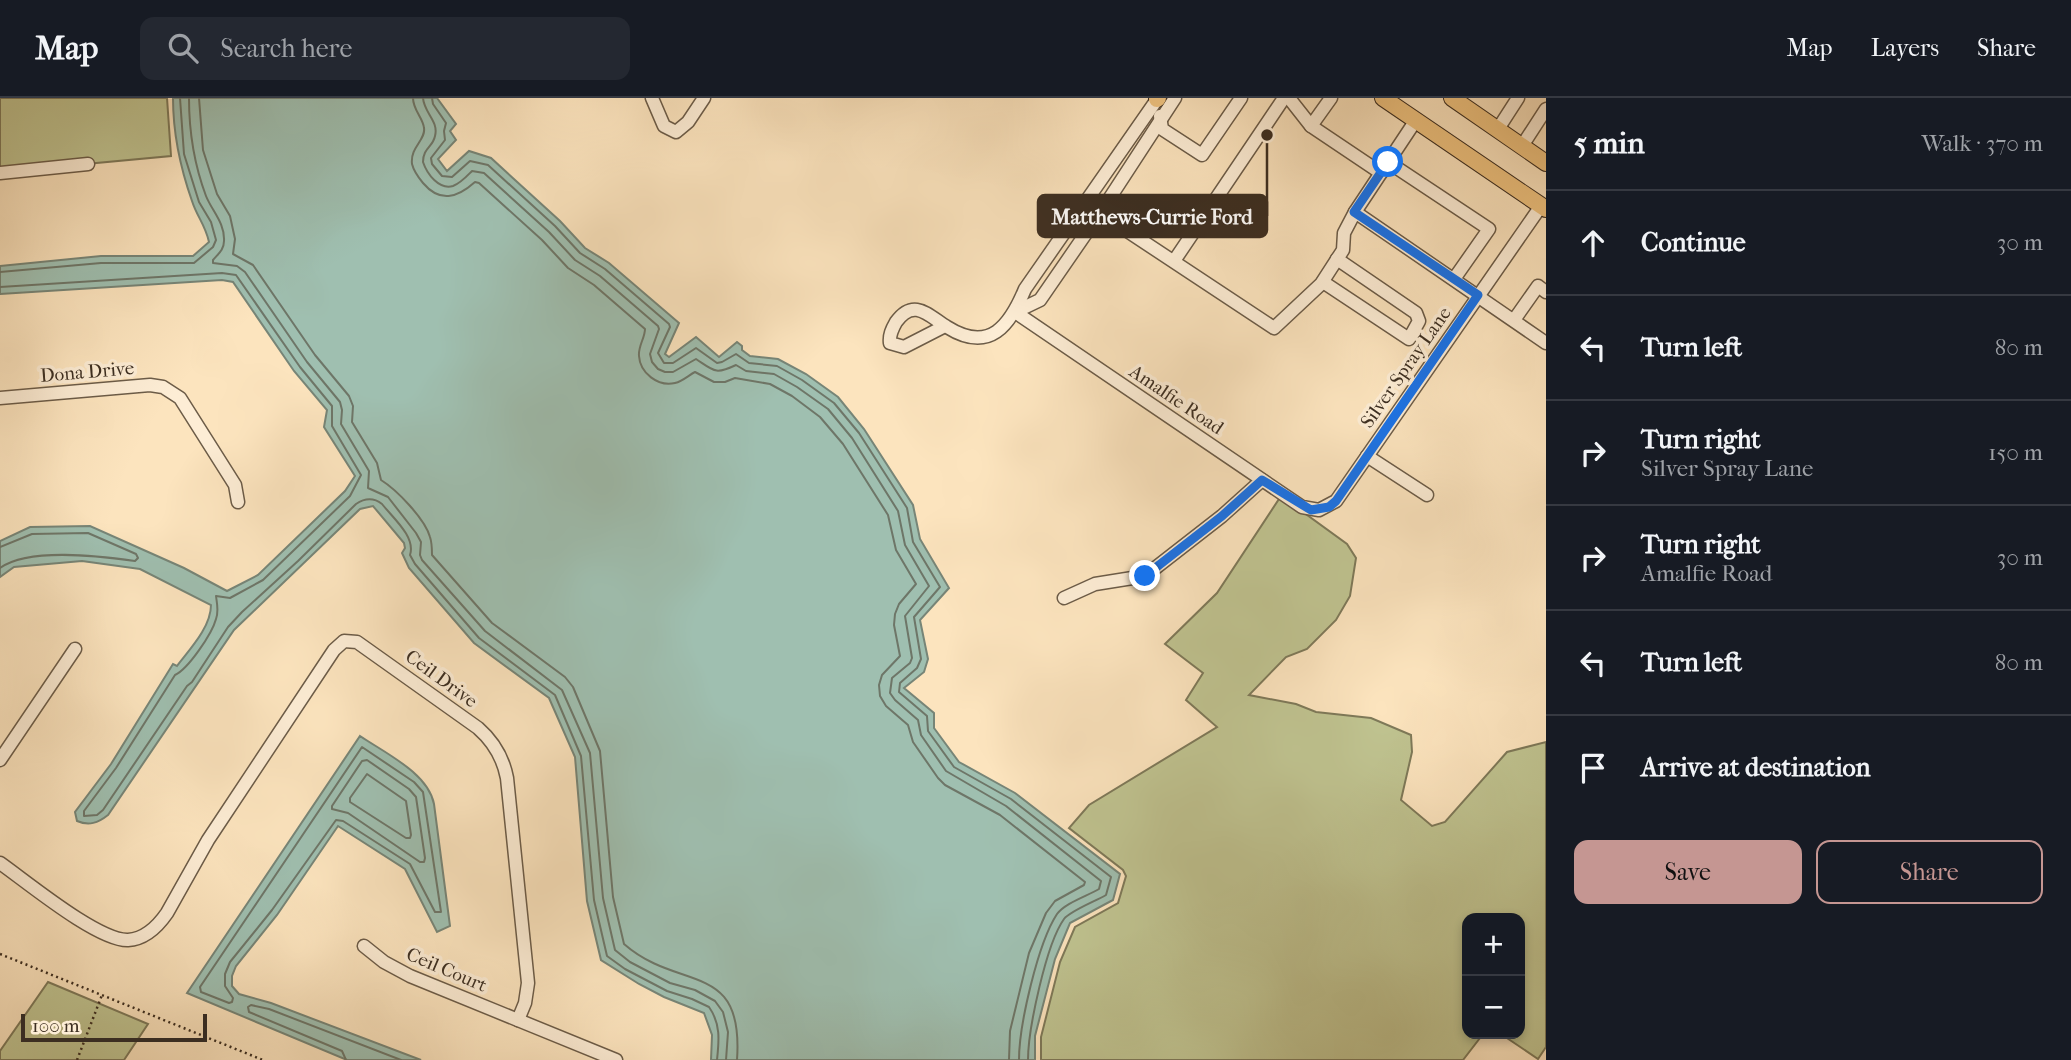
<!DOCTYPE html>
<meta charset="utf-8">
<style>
body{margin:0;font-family:"IM FELL French Canon",serif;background:#242831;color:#f1f3f6}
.controls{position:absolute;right:21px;bottom:21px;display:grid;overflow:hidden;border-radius:14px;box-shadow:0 4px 10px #0003}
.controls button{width:63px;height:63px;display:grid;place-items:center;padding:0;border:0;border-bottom:2px solid #363941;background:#171b24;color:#f1f3f6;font:35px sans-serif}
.scale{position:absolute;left:21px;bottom:18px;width:186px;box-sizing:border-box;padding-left:7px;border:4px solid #3c2e21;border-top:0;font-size:19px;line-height:24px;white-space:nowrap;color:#3c2e21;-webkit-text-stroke:5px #fdedd5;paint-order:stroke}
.stop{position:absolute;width:21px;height:21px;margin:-16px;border:5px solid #1a73e8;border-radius:50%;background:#fff}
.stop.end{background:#1a73e8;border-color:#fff;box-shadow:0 2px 7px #0008}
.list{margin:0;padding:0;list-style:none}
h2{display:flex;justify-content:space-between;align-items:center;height:91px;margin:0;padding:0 28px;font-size:30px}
h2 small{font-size:23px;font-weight:400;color:#9ea1a6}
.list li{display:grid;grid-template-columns:46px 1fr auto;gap:21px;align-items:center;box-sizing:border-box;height:105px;padding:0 28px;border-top:2px solid #363941}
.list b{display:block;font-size:26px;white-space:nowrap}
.list p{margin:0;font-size:23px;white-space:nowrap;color:#9ea1a6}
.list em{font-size:23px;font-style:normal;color:#9ea1a6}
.actions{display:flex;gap:14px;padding:21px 28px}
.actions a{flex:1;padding:16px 0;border:2px solid #c59692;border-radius:14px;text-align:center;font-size:24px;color:#c59692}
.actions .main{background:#c59692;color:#111}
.icon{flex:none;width:38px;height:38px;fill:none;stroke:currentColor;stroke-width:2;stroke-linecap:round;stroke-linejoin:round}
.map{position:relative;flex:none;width:1546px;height:962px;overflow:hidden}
header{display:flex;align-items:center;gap:42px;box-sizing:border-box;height:98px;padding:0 35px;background:#171b24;border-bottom:2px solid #363941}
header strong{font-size:33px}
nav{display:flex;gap:38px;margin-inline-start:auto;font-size:24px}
.search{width:490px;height:63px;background:#242831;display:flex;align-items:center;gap:18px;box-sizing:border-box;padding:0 24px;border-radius:14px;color:#9ea1a6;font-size:26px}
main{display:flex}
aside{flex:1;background:#171b24}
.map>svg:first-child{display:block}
.green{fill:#c0c491;stroke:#7e7959;stroke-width:2}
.water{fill:#9fbfb0;stroke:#778577;stroke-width:2}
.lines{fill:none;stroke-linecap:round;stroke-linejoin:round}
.shore{stroke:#6e7668;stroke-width:2}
.minor-casing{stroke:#6c5c48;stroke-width:15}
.major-casing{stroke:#3c2e21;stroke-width:18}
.path{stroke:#3c2e21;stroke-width:2.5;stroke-dasharray:2 3.5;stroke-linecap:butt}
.minor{stroke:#fdedd5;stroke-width:12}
.major{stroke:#eec27f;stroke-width:16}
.route{stroke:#1a73e8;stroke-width:9}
.labels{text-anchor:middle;stroke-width:7;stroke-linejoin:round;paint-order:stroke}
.street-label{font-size:19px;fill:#3c2e21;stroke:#fdedd5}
.leader{fill:none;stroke:#3c2e21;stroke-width:2.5}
.callout-dot{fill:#3c2e21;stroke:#fdedd5;stroke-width:2.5}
.callout{fill:#3c2e21;stroke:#3c2e21;stroke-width:2.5}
.callout-label{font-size:21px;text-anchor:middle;font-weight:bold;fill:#fff}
</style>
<header>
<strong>Map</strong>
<div class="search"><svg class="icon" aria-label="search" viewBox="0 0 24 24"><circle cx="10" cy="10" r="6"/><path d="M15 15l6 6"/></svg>Search here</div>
<nav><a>Map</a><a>Layers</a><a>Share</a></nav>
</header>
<main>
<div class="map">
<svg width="1546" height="962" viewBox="0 0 1546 962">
<rect width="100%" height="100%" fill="#fce4be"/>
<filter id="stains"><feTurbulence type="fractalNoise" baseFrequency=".00286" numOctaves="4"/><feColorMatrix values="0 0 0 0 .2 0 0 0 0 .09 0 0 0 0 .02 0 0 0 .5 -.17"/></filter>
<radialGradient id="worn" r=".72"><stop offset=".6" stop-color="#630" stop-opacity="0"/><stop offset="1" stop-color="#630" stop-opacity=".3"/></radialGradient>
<g class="green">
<polygon points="0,0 167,0 171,58 0,74"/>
<polygon points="1281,398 1347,446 1356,460 1350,498 1336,522 1307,551 1286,559 1249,597 1296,606 1316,614 1371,620 1411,637 1412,654 1401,702 1432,728 1445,724 1507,654 1546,644 1546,949 1538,961 1501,936 1520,936 1520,820 1467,820 1467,936 1483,936 1463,962 1041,962 1041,939 1060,864 1075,829 1118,805 1126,778 1123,772 1069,730 1089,707 1217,629 1186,602 1203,575 1165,546 1217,495"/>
<polygon points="48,884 148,926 124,962 0,962 0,953"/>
</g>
<g class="water">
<path d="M173,0h264l19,26 -6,7 6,9 -18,19 9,12 22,-20 22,7 69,63 25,27 24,15 70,60 -14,31 4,3 27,-20 23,20 18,-15 5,4v4l8,6 28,3 28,15 32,23 26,32 49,76 7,34 29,49 -29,32 8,39 -4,13 -20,16 30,25v15l25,34 56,31 105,81 -7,26 -43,23 -15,36 -20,77v24h-324l1,-25 -8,-22 -40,-16 -25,-13 -38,-24 -14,-59 -12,-144 -26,-59 -75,-55 -65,-75 -7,-15 3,-5 -1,-5 -31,-37 -13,3 -126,121 -126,185c-10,8 -19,11 -31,6l-2,-9 36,-48 62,-100 4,2c13,-17 34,-39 34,-61l-71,-36 -58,-8 -68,6 -14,10v-36l30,-14 60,-1 94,42 43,23 31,-16 87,-84 10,-15 -31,-49 3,-17 -33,-39 -61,-89 -11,-2 -222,14v-28l101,-10h92l16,-14c-4,-18 -12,-25 -17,-41 -12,-34 -19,-67 -19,-103z"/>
<path d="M360,638c25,17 68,37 74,68l16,122 -13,6 -32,-63 -67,-43 -61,89 -41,51 -4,10v10l7,8 32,9 150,57h-74l-160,-67z"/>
</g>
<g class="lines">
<g class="shore">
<path d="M189,0c0,34 5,66 17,98 6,15 19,27 18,45 0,9 -6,13 -11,19v3l24,3 8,6 62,90 33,40 2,8 -1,14 28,47 -1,17 20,9 28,36 5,9 -1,13 2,5 63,71 77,59 28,63 13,145 12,52 15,12 40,21 25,7 20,11 8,11 5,20 -2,28"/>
<path d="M199,0l4,52 14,44 13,22 5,23 -2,15 20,11 62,90 34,41 4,10 -1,16 25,41 4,17c16,10 44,39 49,57 2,6 2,12 2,18l60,68 73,54 8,10 27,64 13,146 11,47c56,49 120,15 113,116"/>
<path d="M413,0c0,12 10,20 11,30 2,12 -14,19 -12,36 2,8 6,13 11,19 17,20 34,15 52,-1l4,1 63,57 26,28 26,17 51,44c0,9 -7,17 -6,27 1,17 19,31 36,27 8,-2 14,-8 20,-11l19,10h11l10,-4 35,6 22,12 28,21 23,27 45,71 8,35 20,34 -17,20 -4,10 -1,11 6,31 -18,19 -3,10 1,11 6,10 22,19 5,17 25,36 7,7 55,30 85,67 -1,3 -29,16 -9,12 -17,40 -19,78 -1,29"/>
<path d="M423,0c1,15 16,23 12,38 -2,11 -12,12 -12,26 4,12 16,28 30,24 8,-3 14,-10 19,-15l12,2 65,59 26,28 25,16 58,50 1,3 -9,25 2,8 6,7 7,3h8l23,-13c18,12 19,16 40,6l10,6 28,3 23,13 31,22 24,29 46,73 7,34 24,41 -24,30 7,42 -2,5 -18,15 -2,15 5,7 23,20 3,15 25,36 60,35 95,75 -2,8c-12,7 -34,14 -42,25 -19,29 -38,111 -38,146"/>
<path d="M432,0l1,6 13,19 -2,8 1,9 -14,18 1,6 10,12 10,1 18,-16 18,4 67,61 25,27 25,16 64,55 1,3 -12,26 6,10h9l23,-15 21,15 5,-1 14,-8 13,9 28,3 25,14 32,23 25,30 48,75 6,34 27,45 -26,30 7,42 -4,9 -17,15 -1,9 28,24 1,15 26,36 57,32 100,78 -5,18c-10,6 -36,16 -42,24 -18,25 -36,111 -36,141"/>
<polyline points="0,174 101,165 194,165 213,149 216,142 211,124 199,104 184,56 180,0"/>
<path d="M0,189l222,-14 14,2 64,92 32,39v20l29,49 -11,21 -87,84 -33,18 -14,-2c1,8 3,15 0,23 -4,15 -28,50 -41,56l-59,93 -32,43v5l13,-1 6,-5 84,-124 5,-4 36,-55 14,-15 56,-51 58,-57c9,-6 17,-7 26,0 11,14 34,33 28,51l5,9 64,74 76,57 26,61 13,144 13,56 18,13 42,22 25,8 17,8c12,17 10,34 8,53"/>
<path d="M0,449l32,-13 56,-1 48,21 2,4 -3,3c-35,-5 -106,-14 -135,7"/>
<polygon points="362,649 414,684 423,694 441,814 435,814 410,766 343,723 336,722 272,812 230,864 225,876 225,888 233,900 232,904 229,905 201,894 200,889"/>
<polygon points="367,662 409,691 416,699 425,760 424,764 420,764 348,715 332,711 332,708 362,663"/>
<polygon points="367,676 406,703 411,737 410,740 406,740 350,704 350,700"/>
<polyline points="346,962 342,953 249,914 248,909 251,907 269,911 401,962"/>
</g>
<defs>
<g id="minor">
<polyline points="652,0 664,28 676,34 688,24 704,0"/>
<polyline points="1289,0 1311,28 1381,75"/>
<polyline points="1160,18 1162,31 1202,57 1241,0"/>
<polyline points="1416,22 1355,114 1546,245"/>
<polyline points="1311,28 1331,0"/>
<polyline points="1498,31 1518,0"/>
<polyline points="1522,48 1546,11"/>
<polyline points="1388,64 1489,131 1454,181"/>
<polyline points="0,75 88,66"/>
<polyline points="1085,105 1274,230 1321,186 1343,152 1344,135 1355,114"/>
<polyline points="1174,163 1284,0"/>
<polyline points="1323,184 1409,241 1419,223 1416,215 1337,161"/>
<polyline points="1015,214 1302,409 1319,412 1336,403 1541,108"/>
<polyline points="1015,214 1040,202 1100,115 1175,0"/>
<polyline points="1514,222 1538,188 1546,194"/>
<path d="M945,228l-41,21 -14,-4c-1,-8 2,-14 6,-21 18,-25 33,-6 51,5 43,27 63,-2 78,-38l133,-191"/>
<polyline points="0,300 150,287 163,289 180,300 235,387 238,404"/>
<polyline points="1367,358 1427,397"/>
<polyline points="1064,500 1095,486 1145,478 1222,418 1262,382"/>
<polyline points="0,662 75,551"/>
<path d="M0,765c27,19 98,78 128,77 17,-1 30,-14 39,-27l41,-73 126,-190 10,-9 13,1 121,86c16,14 25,29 29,50l21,205 -3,20 -7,17"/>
<polyline points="364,848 384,864 410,878 616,962"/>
</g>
<g id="major">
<polyline points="1383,0 1546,111"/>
<polyline points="1452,0 1546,65"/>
<polyline points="1157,1 1158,0"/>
</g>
</defs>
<use href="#minor" class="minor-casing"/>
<use href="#major" class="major-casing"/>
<g class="path">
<polyline points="0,856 263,962"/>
<polyline points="77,962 102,897"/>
</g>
<use href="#minor" class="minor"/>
<use href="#major" class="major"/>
</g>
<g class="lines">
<polyline class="route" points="1145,478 1222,418 1262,382 1311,412 1329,409 1336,403 1478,197 1354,114 1388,64"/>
</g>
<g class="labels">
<g class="street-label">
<text transform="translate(1405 269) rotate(-55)" y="7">Silver Spray Lane</text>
<text transform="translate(87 273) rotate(-5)" y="7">Dona Drive</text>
<text transform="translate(1177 301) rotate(34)" y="7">Amalfie Road</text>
<text transform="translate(442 580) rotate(36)" y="7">Ceil Drive</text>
<text transform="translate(447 871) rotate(23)" y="7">Ceil Court</text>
</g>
</g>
<path class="leader" d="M1267 37L1267 118"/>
<circle class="callout-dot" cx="1267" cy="37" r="7"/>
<rect class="callout" x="1038" y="97" width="229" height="42" rx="7"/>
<g class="callout-label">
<text x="1152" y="126">Matthews-Currie Ford</text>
</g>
<rect width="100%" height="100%" filter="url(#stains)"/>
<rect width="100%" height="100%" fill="url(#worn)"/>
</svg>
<div class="controls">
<button>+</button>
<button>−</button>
</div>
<div class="scale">100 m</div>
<div class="stop" style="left:1388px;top:64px"></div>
<div class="stop end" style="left:1145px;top:478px"></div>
</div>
<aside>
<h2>5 min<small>Walk · 370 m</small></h2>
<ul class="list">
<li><svg class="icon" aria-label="ahead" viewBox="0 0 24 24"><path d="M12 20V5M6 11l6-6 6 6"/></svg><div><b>Continue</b></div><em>30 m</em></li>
<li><svg class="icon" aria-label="left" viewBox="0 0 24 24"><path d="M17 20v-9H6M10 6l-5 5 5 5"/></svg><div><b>Turn left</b></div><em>80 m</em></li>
<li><svg class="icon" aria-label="right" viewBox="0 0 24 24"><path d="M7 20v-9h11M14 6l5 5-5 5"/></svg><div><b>Turn right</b><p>Silver Spray Lane</p></div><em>150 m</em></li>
<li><svg class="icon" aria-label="right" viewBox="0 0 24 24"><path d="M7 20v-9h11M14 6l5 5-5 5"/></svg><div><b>Turn right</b><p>Amalfie Road</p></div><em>30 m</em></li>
<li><svg class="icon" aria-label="left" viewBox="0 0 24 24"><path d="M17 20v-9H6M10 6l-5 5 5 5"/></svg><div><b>Turn left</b></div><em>80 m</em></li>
<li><svg class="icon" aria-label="arrive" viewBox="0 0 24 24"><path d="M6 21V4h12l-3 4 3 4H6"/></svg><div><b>Arrive at destination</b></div></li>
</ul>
<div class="actions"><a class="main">Save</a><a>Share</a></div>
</aside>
</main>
